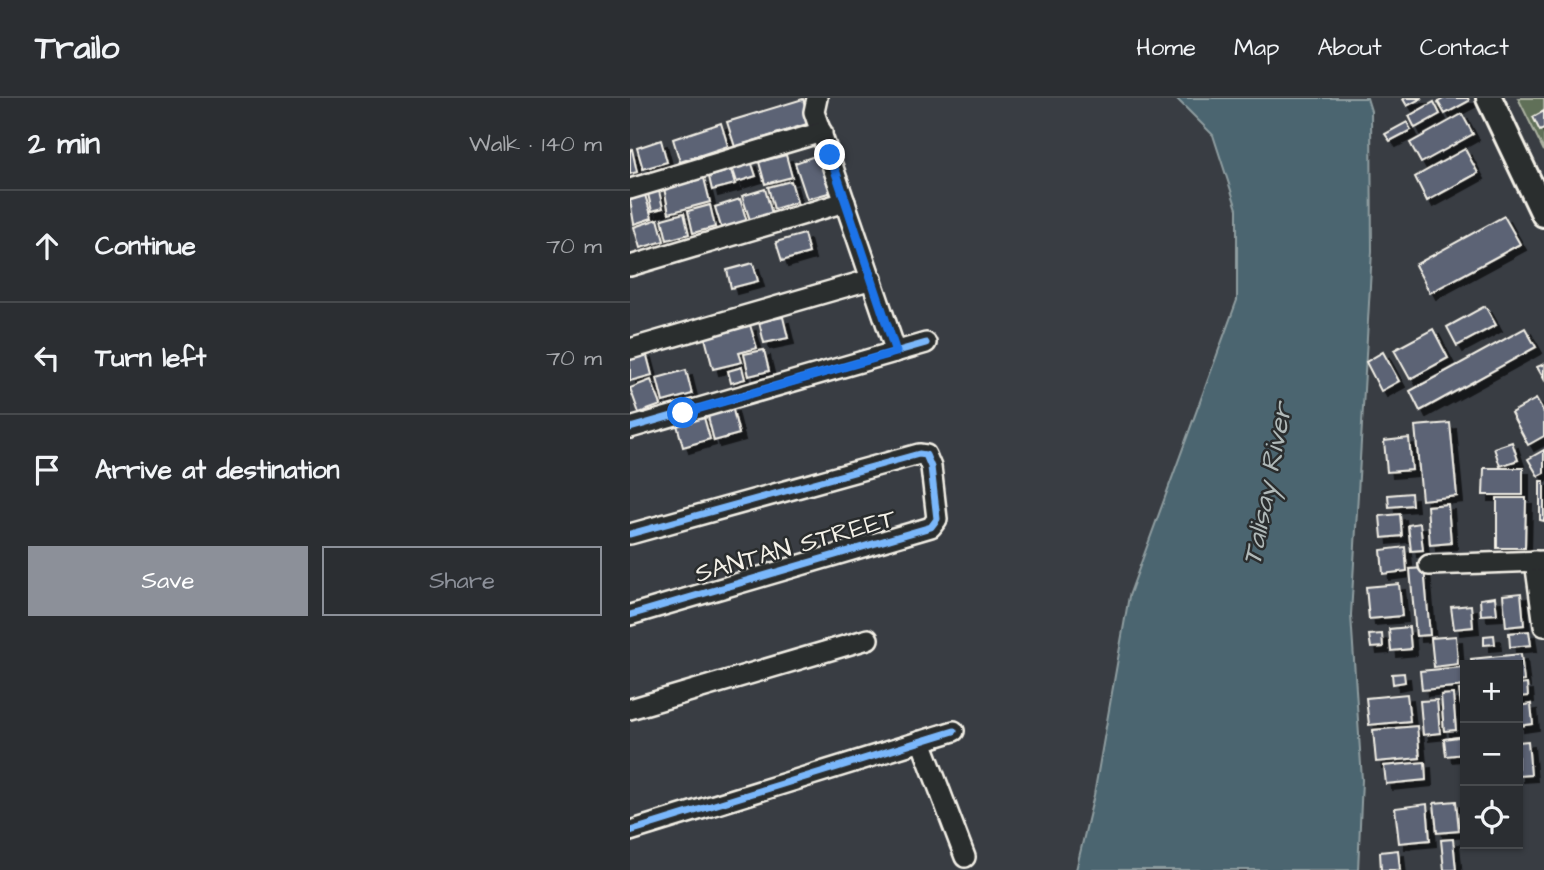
<!DOCTYPE html>
<meta charset="utf-8">
<style>
body{margin:0;font-family:"Architects Daughter",sans-serif;background:#373a3e;color:#f1f3f6}
.controls{position:absolute;right:21px;bottom:21px;display:grid;overflow:hidden;border-radius:0px;box-shadow:0 2px 5px #0004}
.controls button{width:63px;height:63px;display:grid;place-items:center;padding:0;border:0;border-bottom:2px solid #474a4d;background:#2b2e32;color:#f1f3f6;font:35px sans-serif}
.stop{position:absolute;width:21px;height:21px;margin:-16px;border:5px solid #1a73e8;border-radius:50%;background:#fff}
.stop.end{background:#1a73e8;border-color:#fff;box-shadow:0 2px 7px #0008}
.list{margin:0;padding:0;list-style:none}
h2{display:flex;justify-content:space-between;align-items:center;height:91px;margin:0;padding:0 28px;font-size:30px}
h2 small{font-size:23px;font-weight:400;color:#a6a8ac}
.list li{display:grid;grid-template-columns:46px 1fr auto;gap:21px;align-items:center;box-sizing:border-box;height:112px;padding:0 28px;border-top:2px solid #474a4d}
.list b{display:block;font-size:26px;white-space:nowrap}
.list em{font-size:23px;font-style:normal;color:#a6a8ac}
.actions{display:flex;gap:14px;padding:21px 28px}
.actions a{flex:1;padding:16px 0;border:2px solid #8c9099;border-radius:0px;text-align:center;font-size:24px;color:#8c9099}
.actions .main{background:#8c9099;color:#fff}
.icon{flex:none;width:38px;height:38px;fill:none;stroke:currentColor;stroke-width:2;stroke-linecap:round;stroke-linejoin:round}
.map{position:relative;flex:none;width:914px;height:772px;overflow:hidden}
header{display:flex;align-items:center;gap:42px;box-sizing:border-box;height:98px;padding:0 35px;background:#2b2e32;border-bottom:2px solid #474a4d}
header strong{font-size:33px}
nav{display:flex;gap:38px;margin-inline-start:auto;font-size:24px}
main{display:flex}
aside{flex:1;background:#2b2e32}
.map>svg:first-child{display:block}
.green{fill:#607058;stroke:#aab0a0;stroke-width:2}
.water{fill:#4b6570;stroke:#8f9da0;stroke-width:2}
.building{fill:#5c6374;stroke:#f4f1e8;stroke-width:2;filter:url(#shadow)}
.lines{fill:none;stroke-linecap:round;stroke-linejoin:round}
.minor-casing{stroke:#f4f1e8;stroke-width:24}
.tertiary-casing{stroke:#f4f1e8;stroke-width:30}
.minor{stroke:#2a2d2e;stroke-width:19}
.tertiary{stroke:#2a2d2e;stroke-width:24}
.cycleway-casing{stroke:#2a2d2e;stroke-width:11}
.cycleway{stroke:#7ab7fb;stroke-width:7}
.route{stroke:#1a73e8;stroke-width:9}
.labels{text-anchor:middle;stroke-width:5;stroke-linejoin:round;paint-order:stroke}
.street-label{font-size:26px;fill:#f4f1e8;stroke:#2a2d2e}
.water-label{font-size:28px;font-style:italic;fill:#b0b9b8;stroke:#2a2d2e}
</style>
<header>
<strong>Trailo</strong>
<nav><a>Home</a><a>Map</a><a>About</a><a>Contact</a></nav>
</header>
<main>
<aside>
<h2>2 min<small>Walk · 140 m</small></h2>
<ul class="list">
<li><svg class="icon" aria-label="ahead" viewBox="0 0 24 24"><path d="M12 20V5M6 11l6-6 6 6"/></svg><div><b>Continue</b></div><em>70 m</em></li>
<li><svg class="icon" aria-label="left" viewBox="0 0 24 24"><path d="M17 20v-9H6M10 6l-5 5 5 5"/></svg><div><b>Turn left</b></div><em>70 m</em></li>
<li><svg class="icon" aria-label="arrive" viewBox="0 0 24 24"><path d="M6 21V4h12l-3 4 3 4H6"/></svg><div><b>Arrive at destination</b></div></li>
</ul>
<div class="actions"><a class="main">Save</a><a>Share</a></div>
</aside>
<div class="map">
<svg width="914" height="772" viewBox="0 0 914 772">
<defs>
<filter id="shadow"><feDropShadow dx="6" dy="6" stdDeviation="0" flood-color="#0009"/></filter>
</defs>
<rect width="100%" height="100%" fill="#393d43"/>
<filter id="ink" filterUnits="userSpaceOnUse"><feTurbulence type="fractalNoise" baseFrequency=".0143" numOctaves="2"/><feDisplacementMap in="SourceGraphic" scale="14" xChannelSelector="R" yChannelSelector="G"/><feConvolveMatrix kernelMatrix="1 2 1 2 8 2 1 2 1" color-interpolation-filters="sRGB"/></filter>
<g filter="url(#ink)">
<polygon class="green" points="888,0 914,0 914,53"/>
<polygon class="water" points="546,0 737,0 741,13 742,153 721,517 732,682 728,772 446,772 464,697 499,498 607,202 607,111 583,37"/>
<g class="building">
<polygon points="776,0 792,0 777,8 773,1"/>
<polygon points="815,0 838,0 839,3 815,16 808,4"/>
<polygon points="173,1 180,25 105,49 97,24"/>
<polygon points="804,4 810,16 785,30 779,18"/>
<polygon points="914,13 914,31 910,33 903,19"/>
<polygon points="832,16 843,36 791,65 780,45"/>
<polygon points="777,24 781,32 760,43 755,36"/>
<polygon points="91,25 98,48 50,64 43,41"/>
<polygon points="31,42 37,64 13,71 7,50"/>
<polygon points="2,51 7,74 0,76 0,52"/>
<polygon points="835,51 848,75 797,103 785,79"/>
<polygon points="190,56 202,94 177,101 165,65"/>
<polygon points="156,57 162,79 135,86 129,64"/>
<polygon points="121,63 126,78 107,84 102,69"/>
<polygon points="101,72 105,86 82,92 79,79"/>
<polygon points="74,80 80,104 39,115 34,90"/>
<polygon points="161,83 167,104 144,111 138,89"/>
<polygon points="135,91 142,116 120,122 112,98"/>
<polygon points="29,93 33,110 22,113 18,96"/>
<polygon points="15,97 22,120 4,126 0,102"/>
<polygon points="110,101 117,124 92,132 85,109"/>
<polygon points="80,107 85,129 63,135 58,113"/>
<polygon points="54,115 59,136 37,142 32,121"/>
<polygon points="874,118 890,146 800,195 785,167"/>
<polygon points="28,121 34,143 10,150 4,129"/>
<polygon points="174,136 179,155 152,163 146,144"/>
<polygon points="123,165 128,183 101,190 97,172"/>
<polygon points="855,208 866,227 827,248 817,229"/>
<polygon points="153,219 158,240 134,245 129,224"/>
<polygon points="120,227 127,250 109,255 112,264 83,271 75,240"/>
<polygon points="895,230 906,249 790,313 780,293"/>
<polygon points="803,231 818,260 780,281 764,252"/>
<polygon points="134,252 139,273 119,278 114,256"/>
<polygon points="16,254 22,277 0,283 0,259"/>
<polygon points="753,254 769,283 751,293 736,264"/>
<polygon points="914,266 914,281 907,269"/>
<polygon points="112,269 115,281 101,285 98,273"/>
<polygon points="56,272 62,296 33,304 27,280"/>
<polygon points="21,282 31,307 9,315 0,290"/>
<polygon points="906,301 914,315 914,338 898,347 881,315"/>
<polygon points="102,308 109,336 84,343 77,315"/>
<polygon points="73,316 80,341 53,349 46,323"/>
<polygon points="820,325 827,398 792,402 785,328"/>
<polygon points="779,340 782,372 757,374 754,343"/>
<polygon points="882,344 888,362 870,368 864,350"/>
<polygon points="914,352 914,375 908,378 898,361"/>
<polygon points="854,370 893,370 893,397 853,397"/>
<polygon points="910,383 914,383 914,423 910,422"/>
<polygon points="781,395 782,407 759,409 758,397"/>
<polygon points="867,400 896,400 895,450 867,450"/>
<polygon points="818,406 821,445 800,447 797,408"/>
<polygon points="770,416 772,438 752,440 750,418"/>
<polygon points="790,425 793,452 781,453 778,427"/>
<polygon points="775,449 777,473 753,476 751,452"/>
<polygon points="794,470 800,537 786,538 780,471"/>
<polygon points="769,486 772,518 739,521 736,489"/>
<polygon points="891,495 894,527 876,529 873,497"/>
<polygon points="865,499 867,516 851,517 850,501"/>
<polygon points="841,507 843,529 824,531 821,509"/>
<polygon points="779,529 781,551 761,553 759,531"/>
<polygon points="899,533 901,547 880,549 879,535"/>
<polygon points="752,536 753,549 741,550 739,537"/>
<polygon points="864,537 865,546 854,547 854,538"/>
<polygon points="826,538 828,566 804,569 801,540"/>
<polygon points="891,556 894,583 888,584 888,567 842,567 841,561"/>
<polygon points="833,569 835,588 792,592 790,573"/>
<polygon points="774,575 775,584 763,586 762,576"/>
<polygon points="897,586 898,598 888,599 888,587"/>
<polygon points="835,591 835,606 831,607 829,592"/>
<polygon points="777,596 780,623 739,627 736,600"/>
<polygon points="823,596 826,632 814,633 811,597"/>
<polygon points="807,602 810,635 793,637 790,603"/>
<polygon points="901,606 903,626 888,628 888,608"/>
<polygon points="787,628 790,660 746,664 743,632"/>
<polygon points="835,638 835,656 816,658 814,641"/>
<polygon points="898,643 901,677 888,678 888,644"/>
<polygon points="795,664 796,682 756,686 754,668"/>
<polygon points="826,703 829,733 807,735 804,705"/>
<polygon points="797,706 800,742 769,745 765,710"/>
<polygon points="823,741 826,772 814,772 811,742"/>
<polygon points="768,752 770,772 751,772 750,754"/>
</g>
<g class="lines">
<defs>
<g id="minor">
<polyline points="187,0 184,14 266,254"/>
<polyline points="0,91 192,34"/>
<polyline points="0,168 215,104"/>
<polyline points="0,251 242,181"/>
<polyline points="0,330 296,245"/>
<polyline points="0,436 289,356 296,357 301,369 307,421 301,429 0,517"/>
<polyline points="905,463 914,528"/>
<polyline points="799,467 914,463"/>
<polyline points="0,611 238,541"/>
<polyline points="291,643 335,759"/>
<polyline points="0,733 324,633"/>
</g>
<polyline id="tertiary" points="859,0 914,116"/>
</defs>
<use href="#minor" class="minor-casing"/>
<use href="#tertiary" class="tertiary-casing"/>
<use href="#minor" class="minor"/>
<use href="#tertiary" class="tertiary"/>
<defs>
<g id="cycleway">
<polyline points="0,330 296,245"/>
<polyline points="0,436 289,356 296,357 301,369 307,421 301,429 0,517"/>
<polyline points="0,733 324,633"/>
</g>
</defs>
<use href="#cycleway" class="cycleway-casing"/>
<use href="#cycleway" class="cycleway"/>
</g>
</g>
<g class="lines" filter="url(#ink)">
<polyline class="route" points="53,315 266,254 200,57"/>
</g>
<g class="labels">
<g class="street-label">
<text transform="translate(165 447) rotate(-16)" y="9">SANTAN STREET</text>
</g>
<g class="water-label">
<text transform="translate(636 386) rotate(-79)" y="10">Talisay River</text>
</g>
</g>
</svg>
<div class="controls">
<button>+</button>
<button>−</button>
<button><svg class="icon" aria-label="locate" viewBox="0 0 24 24"><circle cx="12" cy="12" r="6"/><path d="M12 2v4M12 18v4M2 12h4M18 12h4"/></svg></button>
</div>
<div class="stop" style="left:53px;top:315px"></div>
<div class="stop end" style="left:200px;top:57px"></div>
</div>
</main>
